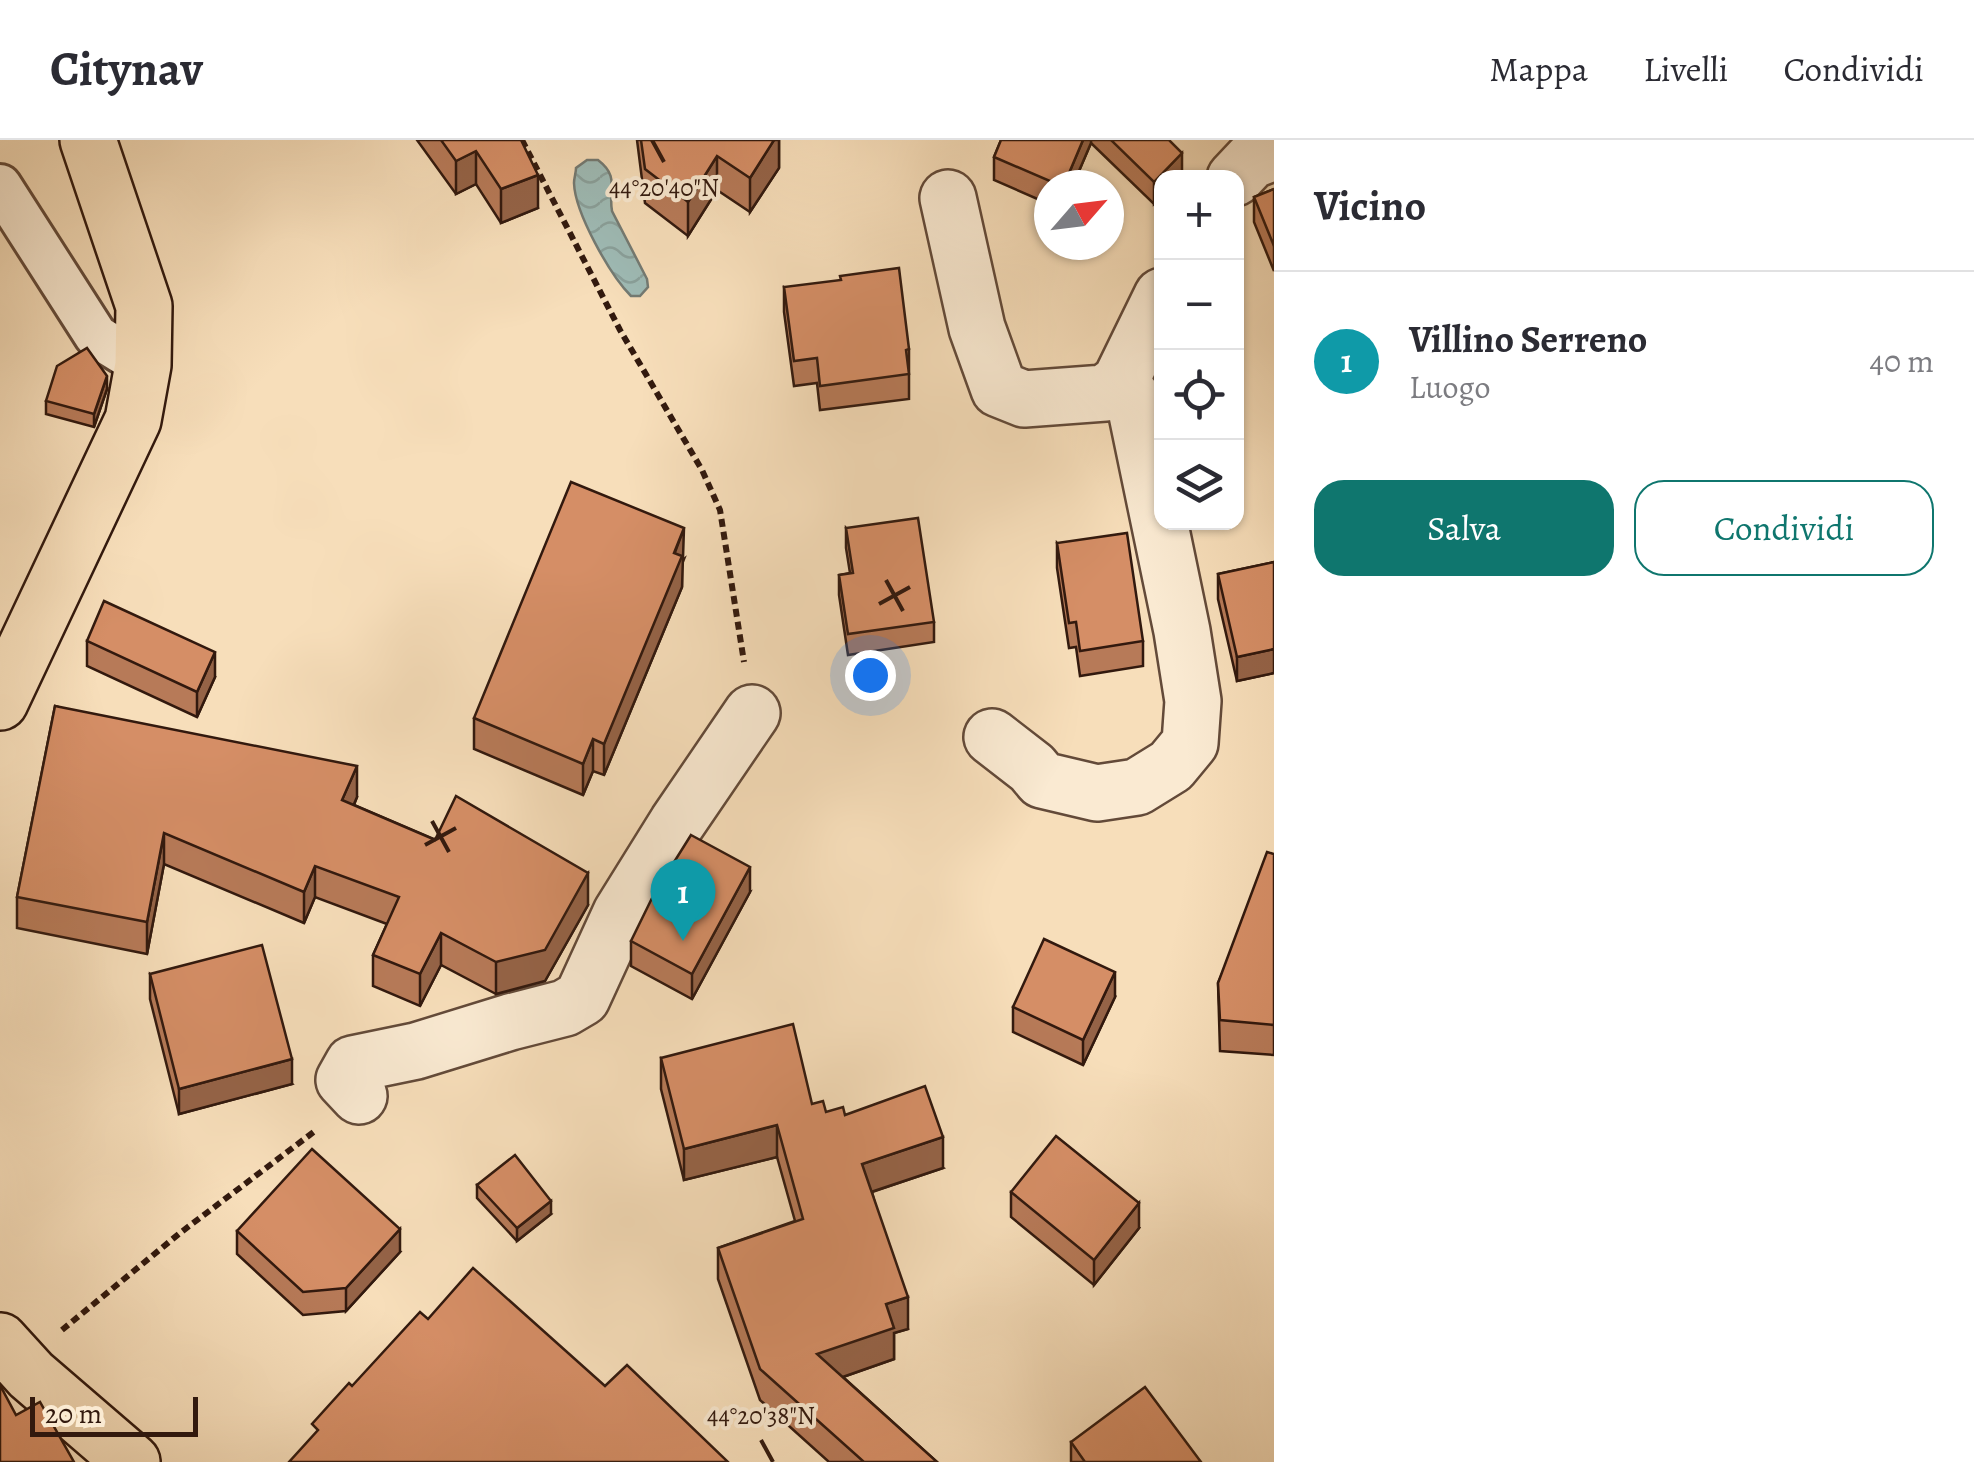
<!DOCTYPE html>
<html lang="it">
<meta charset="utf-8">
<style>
body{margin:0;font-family:Alegreya,serif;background:#f7f7f7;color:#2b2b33}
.controls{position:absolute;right:30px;top:30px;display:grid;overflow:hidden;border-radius:20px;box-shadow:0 2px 8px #0004}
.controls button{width:90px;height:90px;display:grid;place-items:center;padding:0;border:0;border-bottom:2px solid #e1e1e2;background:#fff;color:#2b2b33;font:50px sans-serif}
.compass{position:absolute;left:1034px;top:30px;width:90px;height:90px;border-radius:50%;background:#fff;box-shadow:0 2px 8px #0004;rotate:62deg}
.scale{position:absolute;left:30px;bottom:25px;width:168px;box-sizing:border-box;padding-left:10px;border:5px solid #32190e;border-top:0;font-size:28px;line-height:35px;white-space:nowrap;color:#32190e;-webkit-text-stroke:8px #faead2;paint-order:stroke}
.you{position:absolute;left:870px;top:535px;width:35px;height:35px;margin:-25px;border:8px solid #fff;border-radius:50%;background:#1a73e8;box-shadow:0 0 0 15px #1a73e833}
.badge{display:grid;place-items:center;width:65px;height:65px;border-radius:50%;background:#0f766e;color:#fff;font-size:32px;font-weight:700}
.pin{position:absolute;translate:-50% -82px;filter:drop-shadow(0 2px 5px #0008)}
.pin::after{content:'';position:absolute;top:52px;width:35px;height:30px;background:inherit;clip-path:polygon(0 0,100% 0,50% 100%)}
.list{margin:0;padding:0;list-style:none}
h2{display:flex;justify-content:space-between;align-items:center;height:130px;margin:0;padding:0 40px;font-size:42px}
h2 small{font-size:32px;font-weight:400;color:#7c7c81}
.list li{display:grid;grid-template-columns:65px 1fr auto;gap:30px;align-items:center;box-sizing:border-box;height:180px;padding:0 40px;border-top:2px solid #e1e1e2}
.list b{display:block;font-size:38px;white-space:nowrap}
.list p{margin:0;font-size:32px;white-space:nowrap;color:#7c7c81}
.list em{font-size:32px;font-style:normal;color:#7c7c81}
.actions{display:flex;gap:20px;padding:30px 40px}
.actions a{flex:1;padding:22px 0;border:2px solid #0f766e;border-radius:30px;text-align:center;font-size:35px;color:#0f766e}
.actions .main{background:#0f766e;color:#fff}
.icon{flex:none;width:55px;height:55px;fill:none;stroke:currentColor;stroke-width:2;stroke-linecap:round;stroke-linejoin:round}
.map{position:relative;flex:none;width:1274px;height:1322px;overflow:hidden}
header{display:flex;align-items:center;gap:60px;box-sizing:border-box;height:140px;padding:0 50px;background:#fff;border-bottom:2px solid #e1e1e2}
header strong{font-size:48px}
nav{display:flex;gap:55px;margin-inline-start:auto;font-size:35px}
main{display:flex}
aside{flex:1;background:#fff}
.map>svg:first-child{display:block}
.water{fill:url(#water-waves);stroke:#737a73;stroke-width:2.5}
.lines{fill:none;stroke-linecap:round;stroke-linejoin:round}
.pedestrian-casing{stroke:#634a39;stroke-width:48}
.minor-casing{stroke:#634a39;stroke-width:60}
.primary-casing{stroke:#32190e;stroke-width:60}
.path{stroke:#32190e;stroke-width:6;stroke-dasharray:8 5;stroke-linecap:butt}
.pedestrian{stroke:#faead2;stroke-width:42}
.minor{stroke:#faead2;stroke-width:55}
.primary{stroke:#f7deba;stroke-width:55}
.wall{fill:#b77a58;stroke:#32190e;stroke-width:2.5}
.shaded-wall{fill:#956347;stroke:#32190e;stroke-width:2.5}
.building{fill:#d58e66;stroke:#32190e;stroke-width:2.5}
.ticks{fill:none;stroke:#32190e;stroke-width:4}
.ticks-label{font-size:25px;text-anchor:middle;fill:#32190e;stroke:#faead2;stroke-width:8;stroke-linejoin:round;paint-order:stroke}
</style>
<header>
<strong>Citynav</strong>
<nav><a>Mappa</a><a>Livelli</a><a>Condividi</a></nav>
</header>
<main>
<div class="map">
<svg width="1274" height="1322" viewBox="0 0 1274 1322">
<defs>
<pattern id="water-waves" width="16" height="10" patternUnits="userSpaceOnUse" patternTransform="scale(2.5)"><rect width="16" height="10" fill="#9ebbb6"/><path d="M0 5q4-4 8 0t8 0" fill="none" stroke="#89a09b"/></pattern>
</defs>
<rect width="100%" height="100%" fill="#f7deba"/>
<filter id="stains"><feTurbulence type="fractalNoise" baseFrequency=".002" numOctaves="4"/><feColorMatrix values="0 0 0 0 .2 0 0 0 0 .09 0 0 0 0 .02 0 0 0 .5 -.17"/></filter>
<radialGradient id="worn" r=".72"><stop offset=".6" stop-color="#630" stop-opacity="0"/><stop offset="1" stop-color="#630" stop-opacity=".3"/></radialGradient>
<path class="water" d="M587,20h11c22,17 10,28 14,51l35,68 1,8 -8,9h-9c-21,-21 -56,-83 -57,-113 0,-5 2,-10 2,-15z"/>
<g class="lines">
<defs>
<polyline id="pedestrian" points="0,46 96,196 143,225"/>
<g id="minor">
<polyline points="1235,38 1251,21 1274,12"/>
<polyline points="948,58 977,188 999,249 1024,259 1105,253 1120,242 1162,156"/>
<polyline points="992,597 1032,628 1042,640 1097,653 1137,647 1171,626 1190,603 1193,561 1182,491 1134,260 1120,242"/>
<polyline points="359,956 344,940 353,924 416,911 510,882 565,868 582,858 621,773 677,683 752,573"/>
</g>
<g id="primary">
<polyline points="0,562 133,280 143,225 144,166 88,0"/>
<polyline points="0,1201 31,1235 132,1322"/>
</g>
</defs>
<use href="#pedestrian" class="pedestrian-casing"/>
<use href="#minor" class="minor-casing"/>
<use href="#primary" class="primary-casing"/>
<g class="path">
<polyline points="522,0 620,190 702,330 720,370 744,522"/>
<polyline points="62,1190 180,1093 315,991"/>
</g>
<use href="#pedestrian" class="pedestrian"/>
<use href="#minor" class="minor"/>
<use href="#primary" class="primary"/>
</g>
<g class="wall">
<polygon points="417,0 521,0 538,68 501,83 476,44 456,54"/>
<polygon points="637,0 779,0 779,28 750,72 717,50 688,96 645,63"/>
<polygon points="1001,0 1169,0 1182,36 1181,38 1162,38 1154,64 1091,3 1073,45 1049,45 1049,64 994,40 994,17"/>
<polygon points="1274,49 1274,131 1254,82 1254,57"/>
<polygon points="784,147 909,209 909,259 820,270 817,243 794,246 784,172"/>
<polygon points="107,249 94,287 46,274 46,261"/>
<polygon points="846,388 934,482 934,502 848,515 839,455 839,435 850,433 846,408"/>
<polygon points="1057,403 1143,501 1143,526 1080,536 1076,507 1069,508 1057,428"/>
<polygon points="684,419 682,424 682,447 604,635 593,631 583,655 474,609 474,578"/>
<polygon points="1274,422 1274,533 1237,541 1218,459 1218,434"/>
<polygon points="87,501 215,537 197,577 87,526"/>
<polygon points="55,566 357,657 354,665 588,765 545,841 496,854 441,825 420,866 373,846 373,815 387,784 315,757 304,783 164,724 147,814 17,788 17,757"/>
<polygon points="1274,714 1274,915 1220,911 1218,843"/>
<polygon points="750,752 692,859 631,826 631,801"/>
<polygon points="150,834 292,944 179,974 150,859"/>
<polygon points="1115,857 1083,925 1013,892 1013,867"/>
<polygon points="661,918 812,964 826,972 845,975 943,1028 872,1052 908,1189 894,1193 894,1219 843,1237 937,1322 829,1322 760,1260 718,1139 718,1108 795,1081 777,1017 684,1040 661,949"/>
<polygon points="477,1045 551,1074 517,1101 477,1058"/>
<polygon points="1011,1052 1139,1088 1094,1145 1011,1077"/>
<polygon points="237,1091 400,1112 346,1171 303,1175 237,1114"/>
<polygon points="1071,1302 1201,1322 1071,1322"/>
</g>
<g class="shaded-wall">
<polygon points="774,0 779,0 779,28 750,72 750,38"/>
<polygon points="1083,0 1091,0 1091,3 1073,45 1064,45"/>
<polygon points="476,11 476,44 456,54 456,21"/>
<polygon points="1182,13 1182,36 1181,38 1162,38 1162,57 1154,64 1154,42"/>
<polygon points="717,16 717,50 688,96 688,62"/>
<polygon points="538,35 538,68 501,83 501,49"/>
<polygon points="107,236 107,249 94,287 94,274"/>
<polygon points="684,388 682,447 604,635 604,604"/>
<polygon points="1274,509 1274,533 1237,541 1237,517"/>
<polygon points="215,512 215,537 197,577 197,552"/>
<polygon points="593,599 593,631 583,655 583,624"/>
<polygon points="357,626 357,657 342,692 342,660"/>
<polygon points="164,693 164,724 147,814 147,782"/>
<polygon points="315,726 315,757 304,783 304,752"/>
<polygon points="750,727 750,752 692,859 692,834"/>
<polygon points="588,733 588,765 545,841 496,854 496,822"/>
<polygon points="441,793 441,825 420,866 420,834"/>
<polygon points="1115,832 1115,857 1083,925 1083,900"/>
<polygon points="292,919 292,944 179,974 179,949"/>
<polygon points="777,985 777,1017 684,1040 684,1009"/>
<polygon points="943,997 943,1028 862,1055 862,1024"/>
<polygon points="551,1061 551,1074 517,1101 517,1088"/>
<polygon points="1139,1063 1139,1088 1094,1145 1094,1120"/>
<polygon points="400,1089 400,1112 346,1171 346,1148"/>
<polygon points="908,1157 908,1189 894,1193 894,1219 817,1246 817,1214 886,1164"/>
</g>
<g class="building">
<polygon points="441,0 521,0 538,35 501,49 476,11 456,21"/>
<polygon points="641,0 774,0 750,38 717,16 688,62 645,29"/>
<polygon points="1001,0 1083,0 1064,45 1059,45 994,17"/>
<polygon points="1111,0 1169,0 1182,13 1154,42"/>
<polygon points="1274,49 1274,106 1254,57"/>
<polygon points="899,128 909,209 906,210 909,234 820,246 817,218 794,221 784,147 841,140 840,136"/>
<polygon points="87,208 107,236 94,274 46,261 57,226"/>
<polygon points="571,342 684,388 674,413 682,416 604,604 593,599 583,624 474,578"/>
<polygon points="918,378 934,482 848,494 839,435 853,433 846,388"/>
<polygon points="1127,393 1143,501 1080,511 1076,482 1069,483 1057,403"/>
<polygon points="1274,422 1274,509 1237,517 1218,434"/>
<polygon points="104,461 215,512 197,552 87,501"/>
<polygon points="55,566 357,626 342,660 435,700 456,656 588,733 545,810 496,822 441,793 420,834 373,815 399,757 315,726 304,752 164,693 147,782 17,757"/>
<polygon points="691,695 750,727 692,834 631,801 654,754"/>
<polygon points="1267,712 1274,714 1274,885 1220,880 1218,843"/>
<polygon points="1044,799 1115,832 1083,900 1013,867"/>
<polygon points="262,805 292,919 179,949 150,834"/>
<polygon points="793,884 812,964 823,961 826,972 843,967 845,975 925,946 943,997 862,1024 908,1157 886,1164 894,1188 817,1214 937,1322 864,1322 760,1229 718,1108 803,1079 777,985 684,1009 661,918"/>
<polygon points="1056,996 1139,1063 1094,1120 1011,1052"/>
<polygon points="312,1009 400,1089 346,1148 303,1152 237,1091"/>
<polygon points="515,1015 551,1061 517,1088 477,1045"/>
<polygon points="473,1128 605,1246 627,1225 728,1322 289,1322 318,1290 312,1284 349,1243 352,1246 420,1172 428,1179"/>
<polygon points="0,1245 16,1275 40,1262 74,1322 0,1322"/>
<polygon points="1145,1247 1201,1322 1085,1322 1071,1302"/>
</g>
<path class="ticks" d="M652,0l12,22M886,440l17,31M879,464l31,-17M432,681l17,31M425,705l31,-17M761,1300l12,22"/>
<g class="ticks-label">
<text x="664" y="56">44°20'40"N</text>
<text x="761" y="1284">44°20'38"N</text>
</g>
<rect width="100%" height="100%" filter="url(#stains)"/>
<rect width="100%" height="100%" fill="url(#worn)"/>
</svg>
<div class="controls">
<button>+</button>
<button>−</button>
<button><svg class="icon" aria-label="locate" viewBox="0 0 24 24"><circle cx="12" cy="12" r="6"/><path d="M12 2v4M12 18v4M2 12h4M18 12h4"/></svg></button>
<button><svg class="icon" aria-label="layers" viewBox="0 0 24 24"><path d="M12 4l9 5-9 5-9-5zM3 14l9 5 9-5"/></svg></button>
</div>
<svg class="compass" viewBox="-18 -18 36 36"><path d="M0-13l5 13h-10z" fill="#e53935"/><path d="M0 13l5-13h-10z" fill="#7c7c81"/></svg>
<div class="scale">20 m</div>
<div class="you"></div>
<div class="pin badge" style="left:683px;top:801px;background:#0f9aa8">1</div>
</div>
<aside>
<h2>Vicino<small></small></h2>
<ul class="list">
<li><span class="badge" style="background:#0f9aa8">1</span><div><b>Villino Serreno</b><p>Luogo</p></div><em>40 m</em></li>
</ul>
<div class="actions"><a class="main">Salva</a><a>Condividi</a></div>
</aside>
</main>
